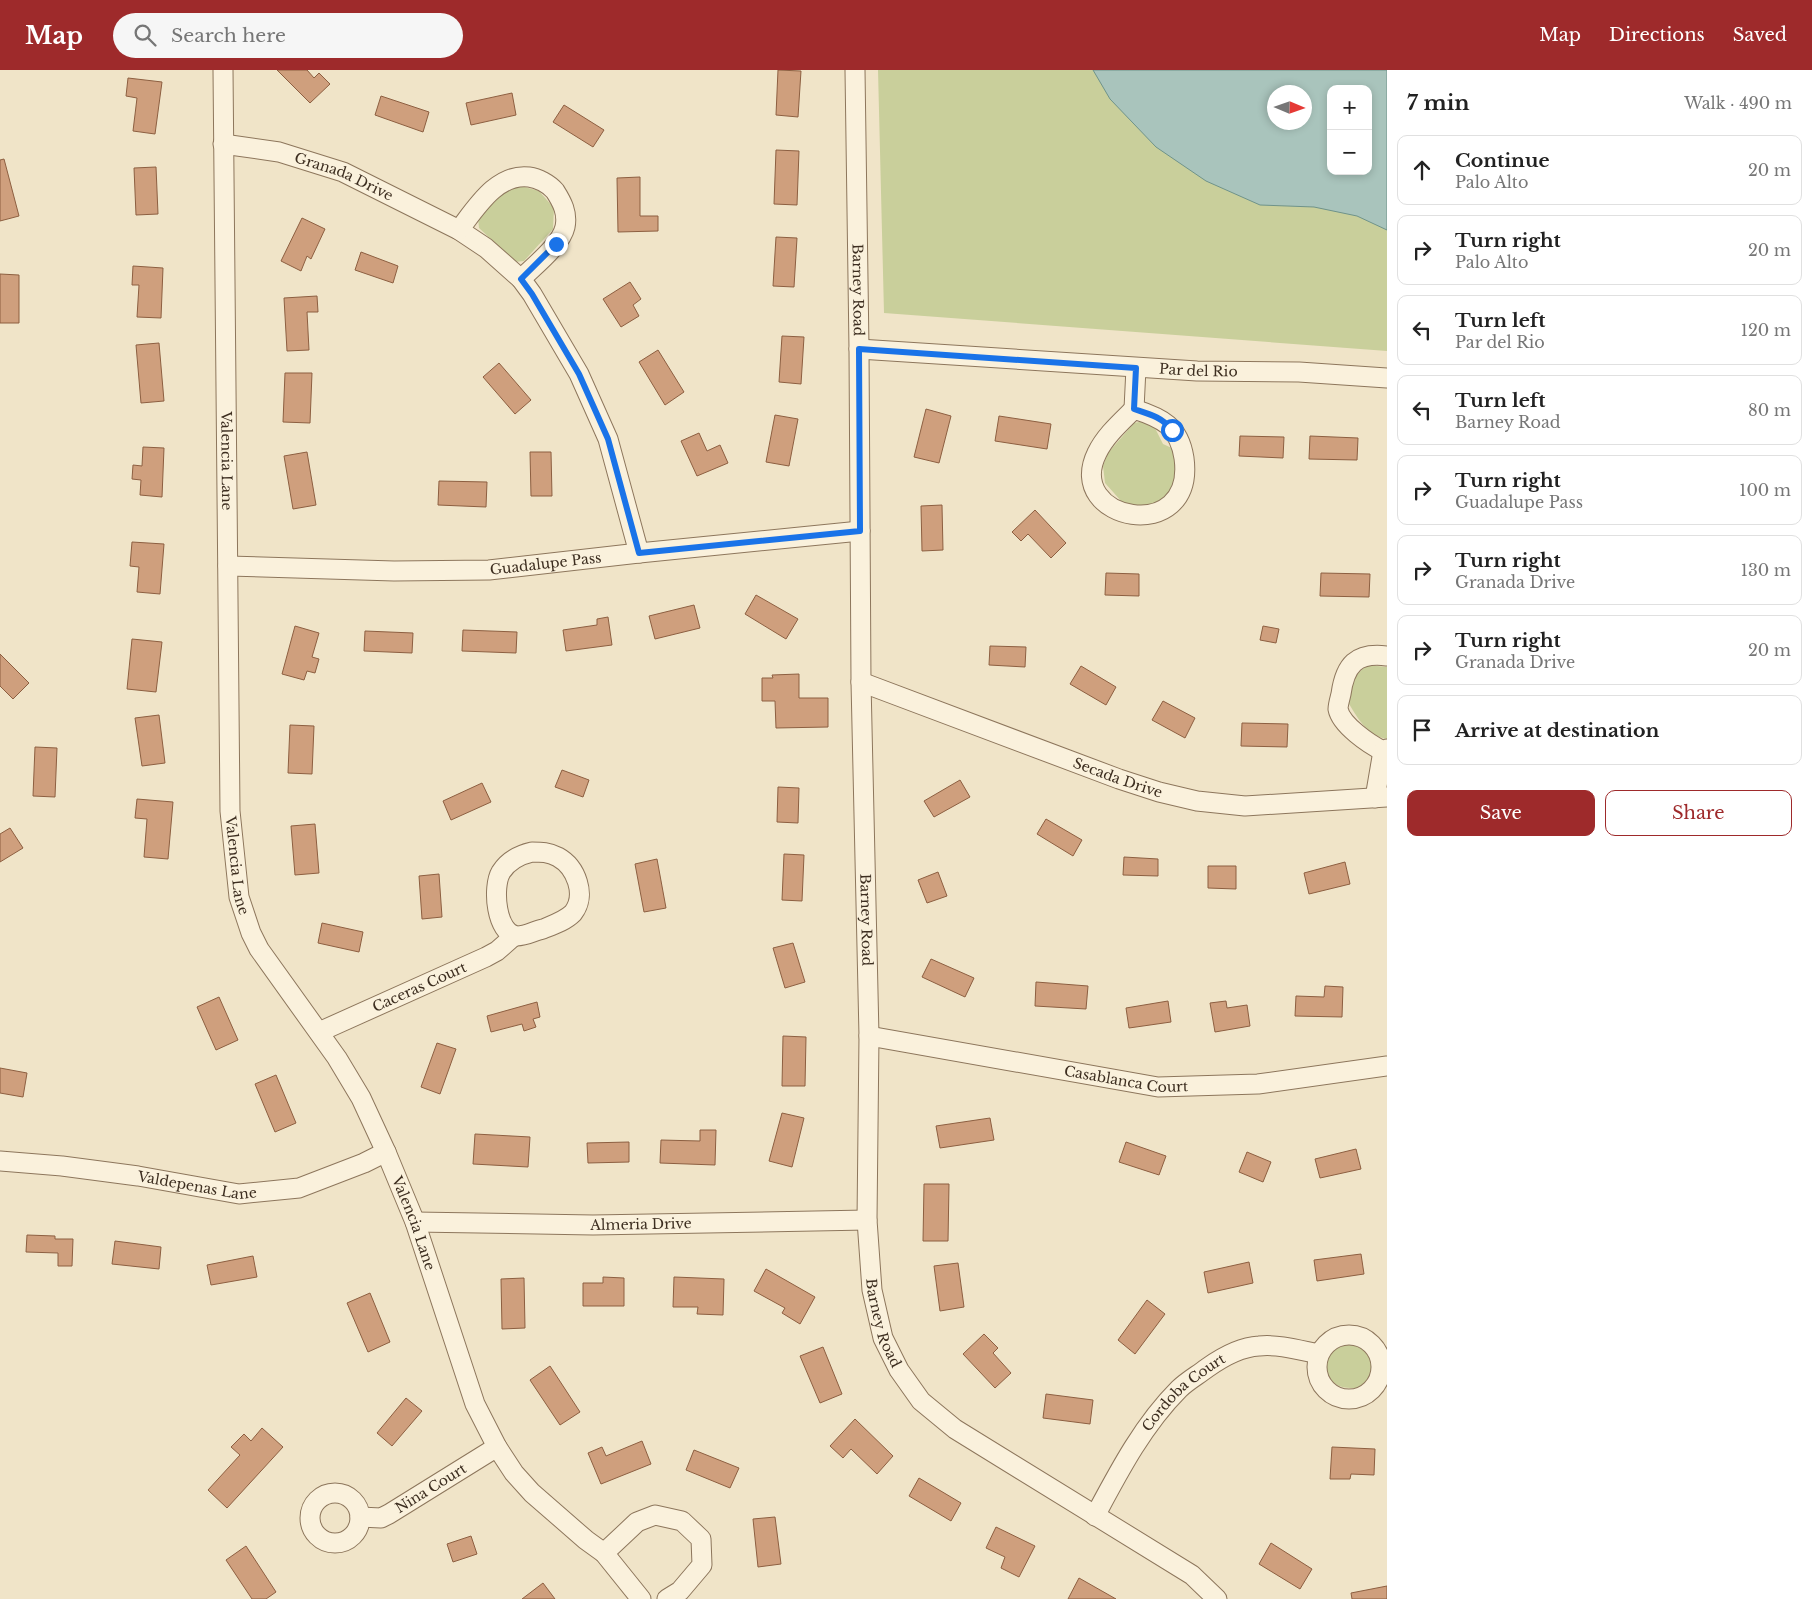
<!DOCTYPE html>
<meta charset="utf-8">
<style>
body{margin:0;font-family:"Libre Baskerville",serif;background:#f6f6f6;color:#222}
.controls{position:absolute;right:15px;top:15px;display:grid;overflow:hidden;border-radius:10px;box-shadow:0 2px 8px #0003}
.controls button{width:45px;height:45px;display:grid;place-items:center;padding:0;border:0;border-bottom:1px solid #e0e0e0;background:#fff;color:#222;font:25px sans-serif}
.compass{position:absolute;left:1267px;top:15px;width:45px;height:45px;border-radius:50%;background:#fff;box-shadow:0 2px 8px #0003;rotate:92deg}
.stop{position:absolute;width:15px;height:15px;margin:-11px;border:4px solid #1a73e8;border-radius:50%;background:#fff}
.stop.end{background:#1a73e8;border-color:#fff;box-shadow:0 1px 5px #0008}
.list{margin:0;padding:0;list-style:none}
h2{display:flex;justify-content:space-between;align-items:center;height:65px;margin:0;padding:0 20px;font-size:21px}
h2 small{font-size:16px;font-weight:400;color:#767676}
.list li{display:grid;grid-template-columns:32px 1fr auto;gap:15px;align-items:center;box-sizing:border-box;height:70px;margin:0 10px 10px;padding:0 10px;border:1px solid #e0e0e0;border-radius:10px}
.list b{display:block;font-size:19px;white-space:nowrap}
.list p{margin:0;font-size:16px;white-space:nowrap;color:#767676}
.list em{font-size:16px;font-style:normal;color:#767676}
.actions{display:flex;gap:10px;padding:15px 20px}
.actions a{flex:1;padding:11px 0;border:1px solid #9e2a2b;border-radius:10px;text-align:center;font-size:18px;color:#9e2a2b}
.actions .main{background:#9e2a2b;color:#fff}
.icon{flex:none;width:28px;height:28px;fill:none;stroke:currentColor;stroke-width:2;stroke-linecap:round;stroke-linejoin:round}
.map{position:relative;flex:none;width:1387px;height:1529px;overflow:hidden}
header{display:flex;align-items:center;gap:30px;box-sizing:border-box;height:70px;padding:0 25px;background:#9e2a2b;color:#fff}
header strong{font-size:24px}
nav{display:flex;gap:28px;margin-inline-start:auto;font-size:18px}
.search{width:350px;height:45px;background:#f6f6f6;display:flex;align-items:center;gap:12px;box-sizing:border-box;padding:0 18px;border-radius:28px;color:#767676;font-size:19px}
main{display:flex}
aside{flex:1;background:#fff}
.map>svg:first-child{display:block}
.green{fill:#c9cf9b;fill-rule:evenodd}
.water{fill:#a9c4bc;stroke:#6f938a;fill-rule:evenodd}
.building{fill:#cf9f7d;stroke:#8d5f41}
.lines{fill:none;stroke-linecap:round;stroke-linejoin:round}
.minor-casing{stroke:#8d765c;stroke-width:21}
.minor{stroke:#faf1dc;stroke-width:19}
.route{stroke:#1a73e8;stroke-width:6}
.labels{text-anchor:middle;stroke-width:5;stroke-linejoin:round;paint-order:stroke}
.street-label{font-size:14px;fill:#3d2e20;stroke:#f7eed8}
</style>
<header>
<strong>Map</strong>
<div class="search"><svg class="icon" aria-label="search" viewBox="0 0 24 24"><circle cx="10" cy="10" r="6"/><path d="M15 15l6 6"/></svg>Search here</div>
<nav><a>Map</a><a>Directions</a><a>Saved</a></nav>
</header>
<main>
<div class="map">
<svg width="1387" height="1529" viewBox="0 0 1387 1529">
<rect width="100%" height="100%" fill="#f0e4c8"/>
<g class="green">
<path d="M878,0h509v281l-503,-38zM1331,19h37v82h-37zM1274,22h30v30h-30z"/>
<polygon points="521,116 539,121 554,138 553,159 524,191 515,192 479,158 478,148 502,123"/>
<path d="M1144,351l9,3 10,20 11,5c6,19 2,30 -5,48l-30,13 -17,-8 -17,-19 -2,-17 5,-13 26,-30z"/>
<path d="M1367,595l20,2v72c-19,-3 -30,-21 -39,-37l4,-23z"/>
<path d="M1352,1274l10,3 11,16 -3,16 -11,9c-23,1 -27,-4 -38,-23l3,-11 12,-7z"/>
</g>
<path class="water" d="M1093,0h294v160l-30,-14 -43,-9 -54,-2 -54,-24 -50,-34 -46,-48zM1331,19h37v82h-37zM1274,22h30v30h-30z"/>
<g class="building">
<polygon points="277,0 307,0 314,8 319,3 330,14 310,33"/>
<polygon points="778,0 801,1 798,47 776,45"/>
<polygon points="128,8 162,12 155,64 133,61 137,28 126,26"/>
<polygon points="512,23 516,45 471,55 466,33"/>
<polygon points="381,26 429,42 423,62 375,45"/>
<polygon points="564,35 604,60 593,77 553,52"/>
<polygon points="776,80 799,81 797,135 774,134"/>
<polygon points="4,89 19,146 0,151 0,90"/>
<polygon points="156,97 158,144 136,145 134,98"/>
<polygon points="640,107 640,146 658,146 658,161 618,162 617,108"/>
<polygon points="302,148 325,159 311,189 307,186 301,201 281,191"/>
<polygon points="776,167 797,168 794,217 773,216"/>
<polygon points="361,182 398,196 393,213 355,200"/>
<polygon points="133,196 163,198 161,248 137,247 139,215 132,215"/>
<polygon points="0,204 19,205 19,253 0,253"/>
<polygon points="630,212 641,229 633,235 639,246 621,257 603,229"/>
<polygon points="317,226 318,242 307,242 309,280 287,281 284,228"/>
<polygon points="782,266 804,267 801,314 779,312"/>
<polygon points="159,273 164,331 141,333 136,275"/>
<polygon points="658,280 684,322 665,335 639,292"/>
<polygon points="499,293 531,330 515,344 483,307"/>
<polygon points="285,303 312,303 310,353 283,352"/>
<polygon points="926,339 951,346 939,393 914,387"/>
<polygon points="775,345 798,349 789,396 766,392"/>
<polygon points="999,346 1051,354 1047,379 995,371"/>
<polygon points="699,363 707,381 720,375 728,393 697,406 681,371"/>
<polygon points="1240,366 1284,367 1283,388 1239,386"/>
<polygon points="1310,366 1358,368 1357,390 1309,389"/>
<polygon points="143,377 164,378 162,427 140,425 141,410 132,409 133,395 142,396"/>
<polygon points="307,382 316,435 293,439 284,386"/>
<polygon points="530,382 551,382 552,426 531,426"/>
<polygon points="439,411 487,412 486,437 438,435"/>
<polygon points="942,435 943,480 922,481 921,436"/>
<polygon points="1035,440 1066,473 1051,488 1028,464 1021,471 1012,462"/>
<polygon points="132,472 164,474 160,524 137,522 139,497 130,496"/>
<polygon points="1106,503 1139,504 1139,526 1105,525"/>
<polygon points="1321,503 1370,504 1369,527 1320,526"/>
<polygon points="756,525 798,549 786,569 745,544"/>
<polygon points="694,535 700,558 655,569 649,546"/>
<polygon points="608,547 612,575 566,581 563,560 597,555 597,549"/>
<polygon points="295,556 319,563 312,587 319,589 315,603 307,601 304,610 282,604"/>
<polygon points="1263,556 1279,559 1276,573 1260,570"/>
<polygon points="463,560 517,562 516,583 462,581"/>
<polygon points="365,561 413,563 412,583 364,581"/>
<polygon points="132,569 162,572 156,622 127,619"/>
<polygon points="990,576 1026,577 1025,597 989,595"/>
<polygon points="0,584 29,613 13,629 0,616"/>
<polygon points="1081,596 1116,617 1106,635 1070,614"/>
<polygon points="799,604 799,628 828,628 828,657 776,658 775,631 762,631 762,608 773,608 772,605"/>
<polygon points="1163,631 1195,648 1185,668 1152,650"/>
<polygon points="159,645 165,693 142,696 135,648"/>
<polygon points="1242,653 1288,654 1287,677 1241,676"/>
<polygon points="290,655 314,656 312,704 288,703"/>
<polygon points="35,677 57,678 55,727 33,726"/>
<polygon points="562,700 589,710 583,727 555,717"/>
<polygon points="960,710 970,727 934,747 924,731"/>
<polygon points="482,713 491,732 451,750 443,731"/>
<polygon points="778,717 799,718 798,753 777,752"/>
<polygon points="137,729 173,732 168,789 144,787 147,749 135,748"/>
<polygon points="1046,749 1082,770 1073,786 1037,764"/>
<polygon points="315,754 319,803 295,805 291,756"/>
<polygon points="10,758 23,778 0,792 0,764"/>
<polygon points="784,784 804,785 802,831 782,830"/>
<polygon points="1124,787 1158,789 1158,806 1123,805"/>
<polygon points="657,789 666,838 644,842 635,794"/>
<polygon points="1345,792 1350,814 1309,824 1304,803"/>
<polygon points="1208,796 1236,796 1236,819 1208,818"/>
<polygon points="938,802 947,826 927,833 918,810"/>
<polygon points="439,804 442,847 422,849 419,806"/>
<polygon points="322,853 363,862 359,882 318,873"/>
<polygon points="793,873 805,912 785,918 773,878"/>
<polygon points="931,889 974,908 965,927 922,907"/>
<polygon points="1036,912 1088,916 1086,939 1035,936"/>
<polygon points="1325,916 1343,917 1342,947 1295,946 1296,926 1324,927"/>
<polygon points="219,927 238,970 216,980 197,937"/>
<polygon points="1168,931 1171,952 1129,958 1126,938"/>
<polygon points="1226,931 1227,938 1247,935 1250,956 1215,962 1210,933"/>
<polygon points="537,932 540,947 533,949 536,957 524,961 522,954 491,962 487,946"/>
<polygon points="783,966 806,967 805,1016 782,1016"/>
<polygon points="437,973 456,979 440,1024 421,1017"/>
<polygon points="0,998 27,1003 23,1027 0,1023"/>
<polygon points="276,1005 296,1053 275,1062 255,1014"/>
<polygon points="782,1043 804,1048 792,1097 769,1091"/>
<polygon points="990,1048 994,1070 940,1078 936,1056"/>
<polygon points="700,1060 716,1060 715,1095 660,1093 661,1070 700,1071"/>
<polygon points="475,1064 530,1067 528,1097 473,1094"/>
<polygon points="629,1072 629,1092 588,1093 587,1073"/>
<polygon points="1126,1072 1166,1086 1159,1105 1119,1092"/>
<polygon points="1356,1079 1361,1099 1320,1108 1315,1089"/>
<polygon points="1247,1082 1271,1092 1263,1112 1239,1102"/>
<polygon points="924,1114 949,1114 948,1171 923,1171"/>
<polygon points="27,1165 55,1166 55,1169 73,1169 72,1196 58,1196 58,1183 26,1182"/>
<polygon points="115,1171 161,1177 159,1199 112,1194"/>
<polygon points="1361,1184 1364,1204 1317,1211 1314,1190"/>
<polygon points="253,1186 257,1207 211,1215 207,1195"/>
<polygon points="1249,1192 1253,1213 1208,1223 1204,1202"/>
<polygon points="958,1193 964,1237 940,1241 934,1196"/>
<polygon points="766,1199 815,1227 800,1254 782,1243 785,1238 754,1221"/>
<polygon points="603,1207 624,1208 624,1236 583,1236 583,1213 603,1213"/>
<polygon points="674,1207 724,1209 723,1245 697,1244 698,1237 673,1237"/>
<polygon points="524,1208 525,1258 502,1259 501,1209"/>
<polygon points="370,1223 390,1272 368,1282 347,1233"/>
<polygon points="1147,1230 1165,1244 1135,1284 1118,1270"/>
<polygon points="984,1264 998,1278 993,1283 1011,1303 995,1318 963,1284"/>
<polygon points="823,1277 842,1324 820,1333 800,1286"/>
<polygon points="550,1296 580,1342 560,1355 530,1310"/>
<polygon points="1046,1324 1093,1330 1090,1354 1043,1348"/>
<polygon points="406,1328 422,1341 392,1376 377,1363"/>
<polygon points="855,1349 893,1386 877,1404 851,1379 843,1388 830,1376"/>
<polygon points="262,1358 283,1377 227,1438 208,1420 240,1385 231,1377 244,1364 251,1371"/>
<polygon points="642,1371 651,1394 601,1414 588,1383 602,1377 606,1386"/>
<polygon points="1332,1377 1375,1379 1374,1405 1351,1404 1350,1409 1330,1409"/>
<polygon points="694,1380 739,1398 730,1418 686,1400"/>
<polygon points="919,1408 961,1433 951,1451 909,1426"/>
<polygon points="775,1447 781,1494 758,1497 753,1449"/>
<polygon points="996,1457 1035,1476 1019,1507 1001,1498 1005,1487 986,1478"/>
<polygon points="471,1466 477,1484 453,1492 447,1474"/>
<polygon points="1271,1473 1312,1499 1300,1519 1259,1494"/>
<polygon points="246,1476 276,1522 266,1529 252,1529 226,1490"/>
<polygon points="1079,1508 1116,1529 1068,1529"/>
<polygon points="543,1513 555,1529 522,1529"/>
<polygon points="1387,1516 1387,1529 1352,1529 1351,1523"/>
</g>
<g class="lines">
<defs>
<g id="minor">
<path id="s1" d="M223,0l7,741 9,86 12,36 8,16 78,109 24,40 25,54 29,70 60,182 22,43 17,26 18,20 54,47 18,13 37,46"/>
<path id="s2" d="M855,0l4,279 2,333 8,354 -2,184 5,70 11,48 16,32 22,31 34,28 237,146 25,24"/>
<path id="s3" d="M223,74l56,8 64,20 116,58 27,18 35,31"/>
<path d="M459,160c17,-22 38,-57 70,-53 9,1 20,7 26,14 7,11 13,22 10,36 -4,18 -31,39 -44,52l11,15 47,80 29,65 31,114"/>
<path id="s4" d="M859,279l338,22 102,1 88,6"/>
<path d="M1134,339c28,9 45,17 50,49 12,89 -121,63 -87,-5 8,-17 24,-31 37,-44z"/>
<polyline points="1134,339 1136,298"/>
<path id="s5" d="M228,496l166,5 95,-1 150,-17 221,-22"/>
<path d="M1387,586c-31,-4 -42,9 -46,38 -1,4 -3,11 -3,15 3,16 31,35 45,42l4,-2"/>
<path id="s6" d="M861,612l258,97 40,13 38,9 48,5 142,-9"/>
<polyline points="1375,728 1383,681"/>
<path d="M532,782c9,0 17,0 26,5 18,10 29,38 15,56 -8,8 -20,12 -30,16 -9,2 -17,7 -26,7 -21,-2 -25,-49 -16,-64 7,-11 18,-17 31,-20z"/>
<path id="s7" d="M319,962l167,-75 11,-6 17,-15"/>
<path id="s8" d="M869,966l289,51 100,-3 129,-18"/>
<path id="s9" d="M0,1091l62,5 76,10 101,18 60,-6 65,-25 22,-11"/>
<path id="s10" d="M415,1152l178,3 274,-5"/>
<circle cx="1349" cy="1297" r="32"/>
<circle cx="335" cy="1448" r="25"/>
<path id="s11" d="M1095,1446c24,-45 48,-91 84,-127 8,-8 19,-14 28,-21 14,-10 33,-21 52,-22 20,-2 40,4 60,8"/>
<path id="s12" d="M360,1447l21,1 8,-4 108,-67"/>
<polyline points="604,1483 637,1452 655,1445 682,1451 701,1469 702,1495 680,1521 667,1529"/>
</g>
</defs>
<use href="#minor" class="minor-casing"/>
<use href="#minor" class="minor"/>
</g>
<g class="lines">
<path class="route" d="M556,174l-35,35 11,15 47,80 29,65 31,114 221,-22 -1,-182 277,19 -2,41c15,5 28,8 38,21"/>
</g>
<g class="labels">
<g class="street-label">
<text dy="5" stroke="none"><textPath href="#s3" startOffset="126">Granada Drive</textPath></text>
<text dy="5" stroke="none"><textPath href="#s2" startOffset="220">Barney Road</textPath></text>
<text dy="5" stroke="none"><textPath href="#s4" startOffset="340">Par del Rio</textPath></text>
<text dy="5" stroke="none"><textPath href="#s1" startOffset="391">Valencia Lane</textPath></text>
<text dy="5" stroke="none"><textPath href="#s5" startOffset="318">Guadalupe Pass</textPath></text>
<text dy="5" stroke="none"><textPath href="#s6" startOffset="274">Secada Drive</textPath></text>
<text dy="5" stroke="none"><textPath href="#s1" startOffset="796">Valencia Lane</textPath></text>
<text dy="5" stroke="none"><textPath href="#s2" startOffset="850">Barney Road</textPath></text>
<text dy="5" stroke="none"><textPath href="#s7" startOffset="110">Caceras Court</textPath></text>
<text dy="5" stroke="none"><textPath href="#s8" startOffset="261">Casablanca Court</textPath></text>
<text dy="5" stroke="none"><textPath href="#s9" startOffset="199">Valdepenas Lane</textPath></text>
<text dy="5" stroke="none"><textPath href="#s1" startOffset="1200">Valencia Lane</textPath></text>
<text dy="5" stroke="none"><textPath href="#s10" startOffset="226">Almeria Drive</textPath></text>
<text dy="5" stroke="none"><textPath href="#s2" startOffset="1255">Barney Road</textPath></text>
<text dy="5" stroke="none"><textPath href="#s11" startOffset="154">Cordoba Court</textPath></text>
<text dy="5" stroke="none"><textPath href="#s12" startOffset="79">Nina Court</textPath></text>
</g>
</g>
</svg>
<div class="controls">
<button>+</button>
<button>−</button>
</div>
<svg class="compass" viewBox="-18 -18 36 36"><path d="M0-13l5 13h-10z" fill="#e53935"/><path d="M0 13l5-13h-10z" fill="#767676"/></svg>
<div class="stop" style="left:1172px;top:360px"></div>
<div class="stop end" style="left:556px;top:174px"></div>
</div>
<aside>
<h2>7 min<small>Walk · 490 m</small></h2>
<ul class="list">
<li><svg class="icon" aria-label="ahead" viewBox="0 0 24 24"><path d="M12 20V5M6 11l6-6 6 6"/></svg><div><b>Continue</b><p>Palo Alto</p></div><em>20 m</em></li>
<li><svg class="icon" aria-label="right" viewBox="0 0 24 24"><path d="M7 20v-9h11M14 6l5 5-5 5"/></svg><div><b>Turn right</b><p>Palo Alto</p></div><em>20 m</em></li>
<li><svg class="icon" aria-label="left" viewBox="0 0 24 24"><path d="M17 20v-9H6M10 6l-5 5 5 5"/></svg><div><b>Turn left</b><p>Par del Rio</p></div><em>120 m</em></li>
<li><svg class="icon" aria-label="left" viewBox="0 0 24 24"><path d="M17 20v-9H6M10 6l-5 5 5 5"/></svg><div><b>Turn left</b><p>Barney Road</p></div><em>80 m</em></li>
<li><svg class="icon" aria-label="right" viewBox="0 0 24 24"><path d="M7 20v-9h11M14 6l5 5-5 5"/></svg><div><b>Turn right</b><p>Guadalupe Pass</p></div><em>100 m</em></li>
<li><svg class="icon" aria-label="right" viewBox="0 0 24 24"><path d="M7 20v-9h11M14 6l5 5-5 5"/></svg><div><b>Turn right</b><p>Granada Drive</p></div><em>130 m</em></li>
<li><svg class="icon" aria-label="right" viewBox="0 0 24 24"><path d="M7 20v-9h11M14 6l5 5-5 5"/></svg><div><b>Turn right</b><p>Granada Drive</p></div><em>20 m</em></li>
<li><svg class="icon" aria-label="arrive" viewBox="0 0 24 24"><path d="M6 21V4h12l-3 4 3 4H6"/></svg><div><b>Arrive at destination</b></div></li>
</ul>
<div class="actions"><a class="main">Save</a><a>Share</a></div>
</aside>
</main>
